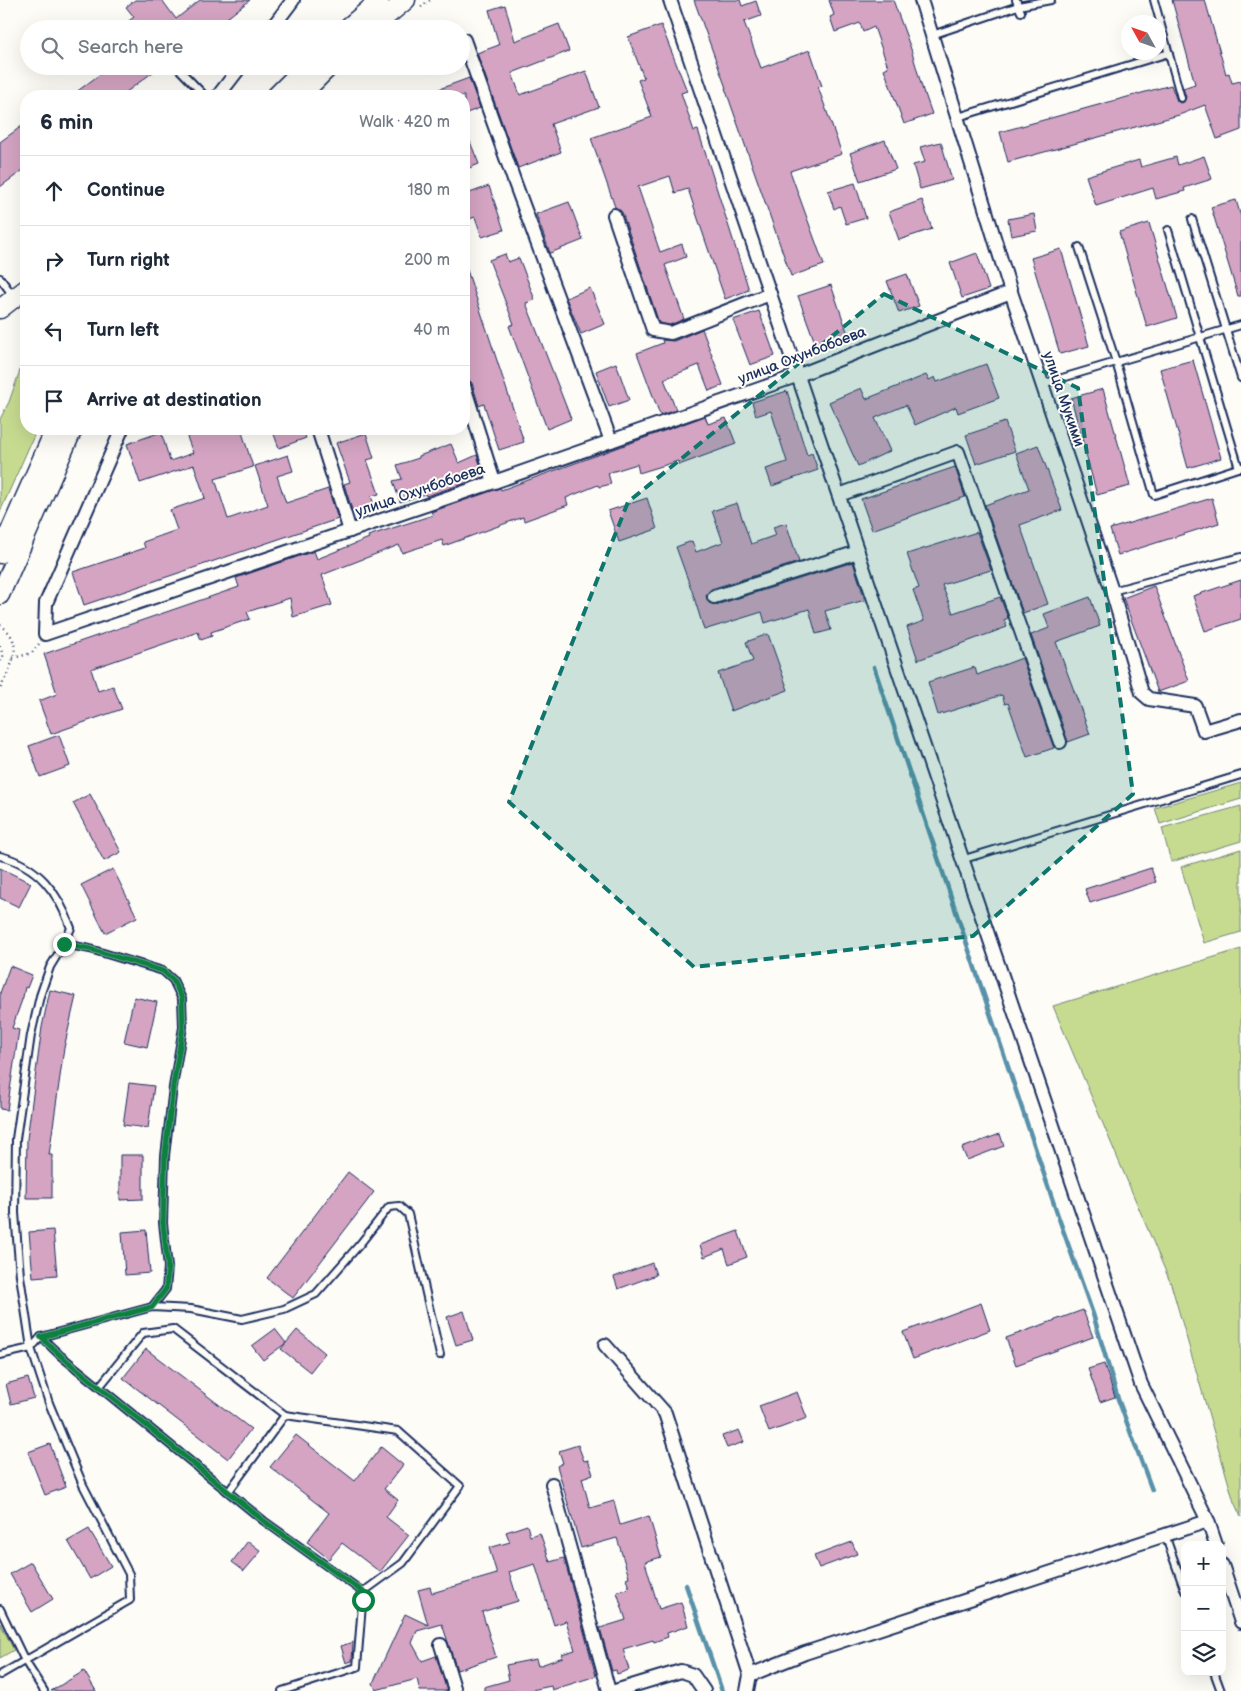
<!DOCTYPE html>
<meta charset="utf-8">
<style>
body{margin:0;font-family:"Balsamiq Sans",sans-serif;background:#f2f2f3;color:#1f2937}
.controls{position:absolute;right:15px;bottom:15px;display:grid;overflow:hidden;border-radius:10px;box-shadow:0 5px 20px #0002}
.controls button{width:45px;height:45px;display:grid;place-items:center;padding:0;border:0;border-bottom:1px solid #e0e1e3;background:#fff;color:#1f2937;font:25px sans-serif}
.compass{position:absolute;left:1121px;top:15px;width:45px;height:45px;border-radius:50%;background:#fff;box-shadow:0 5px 20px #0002;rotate:310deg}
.stop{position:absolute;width:15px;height:15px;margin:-11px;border:4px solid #0b8043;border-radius:50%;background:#fff}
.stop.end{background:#0b8043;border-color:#fff;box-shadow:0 1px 5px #0008}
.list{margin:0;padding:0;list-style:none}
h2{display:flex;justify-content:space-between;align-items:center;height:65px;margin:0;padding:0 20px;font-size:21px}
h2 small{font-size:16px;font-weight:400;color:#747a83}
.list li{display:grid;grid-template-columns:32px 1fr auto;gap:15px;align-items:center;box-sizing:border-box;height:70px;padding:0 20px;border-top:1px solid #e0e1e3}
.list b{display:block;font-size:19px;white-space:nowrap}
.list em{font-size:16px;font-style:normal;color:#747a83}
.icon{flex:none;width:28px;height:28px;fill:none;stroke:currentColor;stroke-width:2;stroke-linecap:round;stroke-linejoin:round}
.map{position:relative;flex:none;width:1241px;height:1691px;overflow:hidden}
.search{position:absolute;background:#fff;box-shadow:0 5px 20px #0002;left:20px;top:20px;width:450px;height:55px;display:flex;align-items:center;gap:12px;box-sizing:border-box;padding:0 18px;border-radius:28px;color:#747a83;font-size:19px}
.panel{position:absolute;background:#fff;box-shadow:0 5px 20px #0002;left:20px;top:90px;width:450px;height:345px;border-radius:20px}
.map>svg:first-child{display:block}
.green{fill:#c7db90;stroke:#718577}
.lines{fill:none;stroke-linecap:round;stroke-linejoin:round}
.stream{stroke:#5991a9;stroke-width:4.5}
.building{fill:#d4a4c2;stroke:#1b2f5e}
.lane-casing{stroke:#1b2f5e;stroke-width:10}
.street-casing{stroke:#1b2f5e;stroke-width:16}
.secondary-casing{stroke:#1b2f5e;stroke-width:21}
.path{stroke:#1b2f5e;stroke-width:2.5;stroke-dasharray:1 4;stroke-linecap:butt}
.lane{stroke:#fdfcf7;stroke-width:6}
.street{stroke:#fdfcf7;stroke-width:12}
.secondary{stroke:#fdfcf7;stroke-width:18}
.route{stroke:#0b8043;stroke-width:6}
.marked{fill:#0f766e;fill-opacity:0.2;stroke:#0f766e;stroke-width:4;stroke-dasharray:10 6;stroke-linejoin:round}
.labels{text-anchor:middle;stroke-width:4;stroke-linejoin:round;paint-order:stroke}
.street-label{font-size:15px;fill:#1b2f5e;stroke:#fdfcf7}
</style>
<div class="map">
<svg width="1241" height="1691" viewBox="0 0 1241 1691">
<rect width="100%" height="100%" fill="#fdfcf7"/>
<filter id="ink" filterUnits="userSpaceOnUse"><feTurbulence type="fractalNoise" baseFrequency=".02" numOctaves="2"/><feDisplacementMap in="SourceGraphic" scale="10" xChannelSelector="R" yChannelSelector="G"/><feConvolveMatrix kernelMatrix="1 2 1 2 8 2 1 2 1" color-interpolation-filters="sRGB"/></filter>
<g filter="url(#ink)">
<g class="green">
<polygon points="26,353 26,429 37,429 0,512 0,419 9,402"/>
<polygon points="1241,783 1241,799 1160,824 1155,808"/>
<polygon points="1241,806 1241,841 1171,862 1162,828"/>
<polygon points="1241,849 1241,932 1204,943 1181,867"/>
<polygon points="1241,949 1241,1517 1234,1502 1171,1284 1053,1006"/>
<polygon points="0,1623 14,1650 0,1658"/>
</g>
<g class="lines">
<g class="stream">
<polyline points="874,667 1058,1216 1093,1314 1118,1399 1152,1490"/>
<polyline points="686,1585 722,1691"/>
</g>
</g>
<g class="building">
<polygon points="135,0 162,0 176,19 200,0 250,0 213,29 118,29 134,17 126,7"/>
<polygon points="694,0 740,0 742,6 756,1 761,16 744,22 761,68 810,50 822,86 818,87 842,154 790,171 824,265 791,276 725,88 726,88"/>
<polygon points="829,0 893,0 911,49 924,94 925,94 932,114 904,124 884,69 888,67 874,27 863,32 860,23 835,32 830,17 834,15"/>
<polygon points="1172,0 1205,0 1226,74 1229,73 1232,83 1241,81 1241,130 1217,139 1205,105 1179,115 1008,162 1000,132 1171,85 1177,101 1180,103 1184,102 1186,97 1183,88 1195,84"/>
<polygon points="505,5 515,41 559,24 569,51 512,73 520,95 586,71 599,107 551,124 561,152 518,168 477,53 499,45 489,10"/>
<polygon points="661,25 687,91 681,93 694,131 698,130 749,290 725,299 688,189 675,193 670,176 638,187 660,252 682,244 686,257 665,265 684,319 670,325 659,323 622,212 615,207 591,138 652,117 638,80 644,78 628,37"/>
<polygon points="111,66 161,66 121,96 71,96"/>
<polygon points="469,78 480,108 464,114 464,96 424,96 423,95"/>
<polygon points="26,123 26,168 0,187 0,142"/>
<polygon points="464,127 479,164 464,170"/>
<polygon points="885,140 896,169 860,181 850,153"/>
<polygon points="941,142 952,180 920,189 913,165 925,162 920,147"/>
<polygon points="1204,156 1212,179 1184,188 1185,191 1156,199 1153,188 1096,206 1086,176 1139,160 1141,167 1176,157 1178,165"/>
<polygon points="855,183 866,218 846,224 840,206 834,209 828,191"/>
<polygon points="489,186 504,230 482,237 475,217 464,221 464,195"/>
<polygon points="922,200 932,229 899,240 889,212"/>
<polygon points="1236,200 1241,217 1241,296 1238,296 1211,207"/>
<polygon points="569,202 583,240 550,253 536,214"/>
<polygon points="1034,214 1037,231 1011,236 1008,219"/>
<polygon points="1149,223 1177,318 1147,327 1119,232"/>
<polygon points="1061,249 1089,346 1060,354 1031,258"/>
<polygon points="977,253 989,289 962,298 950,263"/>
<polygon points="505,254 508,262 519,258 535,300 526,303 571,419 547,429 509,326 514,324 489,260"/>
<polygon points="464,267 466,267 524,442 499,450 484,404 479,406 472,383 469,380 464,378"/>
<polygon points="907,274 919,306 899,313 887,281"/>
<polygon points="831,285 849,337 817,348 798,296"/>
<polygon points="590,288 605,324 581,334 566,298"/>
<polygon points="759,311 775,356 750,365 733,320"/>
<polygon points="702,329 723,385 709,391 699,365 664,379 676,410 660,415 637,353 663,343 662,340 674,341"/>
<polygon points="1193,360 1221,458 1188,468 1160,369"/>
<polygon points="616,363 629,400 609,407 596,371"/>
<polygon points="986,364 999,398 958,413 956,407 915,425 906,405 875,418 890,451 858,466 829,402 861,388 866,399 926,375 929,380 935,377 937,382"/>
<polygon points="1103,389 1130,486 1097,495 1071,398"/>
<polygon points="787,391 807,455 812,453 818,470 772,486 766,469 787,462 771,411 756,416 752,402"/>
<polygon points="705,416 708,424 726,418 736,444 679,465 678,461 639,473 637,464 608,473 611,484 599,487 598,485 566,498 568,505 524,521 523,517 444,546 442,540 402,553 399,545 322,575 332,605 293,617 290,598 247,612 250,619 211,632 212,636 201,640 198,632 91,669 98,691 113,686 122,709 51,734 39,701 57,694 44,654 239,587 236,578 314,551 317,559 369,538 368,536 433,515 431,512 500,488 501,490"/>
<polygon points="1005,422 1015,451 976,464 966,435"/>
<polygon points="184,429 241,429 253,467 215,479 228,519 268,505 255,466 288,455 293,471 277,476 286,503 328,489 338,519 84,605 73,572 145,548 143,542 177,530 170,510 205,498 194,465 140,483 127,444 161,432 170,461 193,453"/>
<polygon points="272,429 302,429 306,438 279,448"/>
<polygon points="366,433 374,458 367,460 379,494 371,496 376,510 361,514 360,511 353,513 344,484 350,482 336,443"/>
<polygon points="451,444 459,463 477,455 484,477 426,496 425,494 400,502 393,481 402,479 397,465 419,458 419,456"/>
<polygon points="1038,445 1062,510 1020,525 1048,604 1023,613 985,505 1029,489 1016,453"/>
<polygon points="955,467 965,497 872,530 861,499"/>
<polygon points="647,498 657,529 619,542 608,511"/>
<polygon points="1212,498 1219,523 1118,555 1110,529"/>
<polygon points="737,503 751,544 776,535 773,527 786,523 799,562 711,589 706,596 709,603 716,605 853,562 865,600 825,611 831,630 816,634 809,609 765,623 762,612 704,630 693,594 676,547 692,541 696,552 723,542 712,511"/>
<polygon points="977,532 991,570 942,585 953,613 1000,597 1008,618 1004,620 1007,627 918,660 907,627 924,621 913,590 919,588 907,554"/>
<polygon points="1241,580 1241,619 1205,631 1193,596"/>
<polygon points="1154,586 1189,681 1158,692 1123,598"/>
<polygon points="1090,597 1100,626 1056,642 1090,734 1068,742 1031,635 1049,628 1044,614"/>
<polygon points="768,634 788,690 731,711 718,673 753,661 746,642"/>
<polygon points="1022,658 1054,748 1027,757 1008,703 1005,704 1002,695 938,715 928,682 975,667 977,675"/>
<polygon points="59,735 70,766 40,777 29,746"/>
<polygon points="90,794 121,852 104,861 73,803"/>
<polygon points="0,868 31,883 19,907 0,898"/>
<polygon points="1151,868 1156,882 1090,903 1085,889"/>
<polygon points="113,869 137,917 105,933 81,885"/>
<polygon points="10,966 32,975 27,988 25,987 23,997 12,1028 19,1030 7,1110 0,1109 0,993"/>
<polygon points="50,990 76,996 64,1048 49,1155 52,1155 52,1198 26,1198 27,1139 42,1027"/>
<polygon points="134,997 157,1002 147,1047 124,1042"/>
<polygon points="129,1083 154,1086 148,1128 123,1125"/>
<polygon points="1000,1134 1004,1146 967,1160 962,1148"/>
<polygon points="120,1155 143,1155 143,1199 120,1200"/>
<polygon points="348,1172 374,1192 293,1298 267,1278"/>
<polygon points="53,1230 57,1275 33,1277 29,1232"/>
<polygon points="146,1230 150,1273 125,1275 122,1232"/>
<polygon points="738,1231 747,1257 729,1264 724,1249 704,1257 700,1245"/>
<polygon points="652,1263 656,1275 618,1289 614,1277"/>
<polygon points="981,1303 990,1330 913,1359 903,1332"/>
<polygon points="1083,1310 1093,1337 1016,1365 1006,1338"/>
<polygon points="464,1311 473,1340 456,1345 447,1317"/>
<polygon points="275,1329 286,1343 263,1360 252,1346"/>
<polygon points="297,1330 325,1353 310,1372 281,1349"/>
<polygon points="146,1349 251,1429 228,1459 123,1378"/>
<polygon points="1104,1364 1115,1397 1100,1402 1088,1369"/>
<polygon points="28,1378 34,1398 11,1404 6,1384"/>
<polygon points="797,1392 807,1418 769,1432 759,1406"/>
<polygon points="739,1430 744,1442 727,1448 722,1436"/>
<polygon points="296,1435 355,1481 381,1447 403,1465 384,1489 398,1500 386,1517 409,1535 380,1572 342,1543 329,1559 307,1542 329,1513 270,1467"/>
<polygon points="50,1444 66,1487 45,1495 28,1452"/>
<polygon points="578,1445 584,1461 588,1460 593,1474 582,1478 590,1508 614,1501 620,1525 649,1516 661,1557 645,1562 659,1609 681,1602 688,1626 667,1633 668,1637 654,1642 653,1640 623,1649 629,1670 617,1674 616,1670 612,1671 600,1628 626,1620 617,1592 629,1588 626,1578 629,1577 617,1538 581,1548 557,1466 563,1463 559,1451"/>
<polygon points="527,1525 530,1536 540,1533 550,1562 564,1558 596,1676 552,1690 551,1686 527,1691 484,1691 484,1687 509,1680 506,1665 536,1659 538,1666 563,1657 562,1654 575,1650 566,1621 554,1625 535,1564 509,1572 518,1601 482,1612 496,1657 457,1670 442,1624 417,1631 412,1643 422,1661 436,1656 447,1691 420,1691 417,1679 376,1690 373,1683 405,1614 428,1625 418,1590 430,1587 432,1593 497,1574 489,1548 510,1542 506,1532"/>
<polygon points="89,1529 111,1566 90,1579 68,1541"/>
<polygon points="248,1541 261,1551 244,1571 232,1562"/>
<polygon points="852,1542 857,1554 819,1568 814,1556"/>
<polygon points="31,1562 53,1599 32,1612 10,1574"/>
<polygon points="353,1642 352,1661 346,1663 341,1646"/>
<polygon points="84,1671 96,1691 51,1691"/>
</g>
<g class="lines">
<defs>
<g id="lane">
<polyline points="1016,0 1021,12"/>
<polyline points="1154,0 1181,98"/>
<polyline points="932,35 1018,6 1051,0"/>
<polyline points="178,68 205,96"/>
<polyline points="958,117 1169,53"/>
<polyline points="1192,219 1241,378"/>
<polyline points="1168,230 1239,468"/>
<polyline points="1079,247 1116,362 1154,495 1241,467"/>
<polyline points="0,278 14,297"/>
<polyline points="1042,384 1241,325"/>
<polyline points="1112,591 1241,557"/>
<path d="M0,856c38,9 58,36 71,72l-7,16 -14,23 -10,29 -9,39 -15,104 -1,74 5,63 11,72 18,55 34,82 46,89 1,26 -130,75"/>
<polyline points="961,860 1241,775"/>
<polyline points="64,944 90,949 163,971 173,980 182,999 183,1027 173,1087 165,1156 163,1223 168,1267 166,1289 152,1307"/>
<polyline points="41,1337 61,1356 264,1521 363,1592"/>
<polyline points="0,1355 31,1348 41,1337 152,1307 191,1309 242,1319 284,1309 316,1294 360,1244 389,1207 399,1206 408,1214 440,1355"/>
<polyline points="100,1386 143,1333 173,1329 285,1415 398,1431 460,1486 403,1563 363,1592"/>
<polyline points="229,1491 285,1415"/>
<polyline points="1165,1535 1185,1591"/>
<polyline points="0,1609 25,1661 44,1691"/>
<polyline points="1214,1672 1221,1691"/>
<polyline points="282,1691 357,1667 363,1592"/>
</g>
<g id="street">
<polyline points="670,0 1141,1384 1208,1521 1216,1545"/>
<polyline points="921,0 1011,292 1112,591 1142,693 1149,699 1195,706 1204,731 1241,720"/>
<polyline points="271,29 293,0"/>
<polyline points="464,40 515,183 611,441"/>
<polyline points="218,96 241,66"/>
<polyline points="614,215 653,330 671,333 770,294"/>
<polyline points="464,386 494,482"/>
<polyline points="122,429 46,603 45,634 494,482 799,375 1011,292"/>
<polyline points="318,429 350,531"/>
<polyline points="839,495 958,452 1060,742"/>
<polyline points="714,597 858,552"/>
<polyline points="605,1345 665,1413 750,1675"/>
<polyline points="552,1484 609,1691"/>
<polyline points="1222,1565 1241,1622"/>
<polyline points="441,1645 455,1691"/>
<polyline points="615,1691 681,1671 693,1675 704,1691"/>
<polyline points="747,1691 750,1675 805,1653 1208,1521"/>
</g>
<g id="secondary">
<polyline points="346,29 380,0"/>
<polyline points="371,29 406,0"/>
<polyline points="276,96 306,66"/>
<polyline points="300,96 330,66"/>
<polyline points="0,309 26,289"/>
<polyline points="0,554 55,429"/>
<polyline points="0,595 73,429"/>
</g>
</defs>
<use href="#lane" class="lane-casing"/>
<use href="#street" class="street-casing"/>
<use href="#secondary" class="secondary-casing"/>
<g class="path">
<polyline points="421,7 430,0"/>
<polyline points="345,72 351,66"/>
<path d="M0,625c27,18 10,42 0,64"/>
<polyline points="0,646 3,656 0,663"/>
<polyline points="13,658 32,653 39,644"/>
</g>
<use href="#lane" class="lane"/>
<use href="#street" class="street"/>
<use href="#secondary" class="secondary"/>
</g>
</g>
<g class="lines" filter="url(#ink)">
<polyline class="route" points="64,944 90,949 163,971 173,980 182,998 183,1027 173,1087 165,1156 163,1223 168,1267 166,1289 152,1307 41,1337 61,1356 264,1521 363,1592 363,1600"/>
</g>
<path class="marked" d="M884,294l194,94 55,406 -160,142 -279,31 -185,-165 119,-300z"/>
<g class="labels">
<g class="street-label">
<text transform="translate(802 355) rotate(-21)" y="5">улица Охунбобоева</text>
<text transform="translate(1064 399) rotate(71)" y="5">улица Мукими</text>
<text transform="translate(420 490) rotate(-19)" y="5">улица Охунбобоева</text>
</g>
</g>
</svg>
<div class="controls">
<button>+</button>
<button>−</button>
<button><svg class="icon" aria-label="layers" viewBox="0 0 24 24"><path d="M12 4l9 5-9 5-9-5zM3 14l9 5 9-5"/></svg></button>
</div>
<svg class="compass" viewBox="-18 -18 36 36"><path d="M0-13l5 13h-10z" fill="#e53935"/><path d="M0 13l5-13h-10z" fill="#747a83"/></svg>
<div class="stop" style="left:363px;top:1600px"></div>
<div class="stop end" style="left:64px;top:944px"></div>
<div class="search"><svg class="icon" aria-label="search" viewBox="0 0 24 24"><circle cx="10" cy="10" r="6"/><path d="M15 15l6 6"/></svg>Search here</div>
<section class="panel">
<h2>6 min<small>Walk · 420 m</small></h2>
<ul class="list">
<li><svg class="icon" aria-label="ahead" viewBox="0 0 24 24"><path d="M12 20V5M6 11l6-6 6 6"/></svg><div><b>Continue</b></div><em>180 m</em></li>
<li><svg class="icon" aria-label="right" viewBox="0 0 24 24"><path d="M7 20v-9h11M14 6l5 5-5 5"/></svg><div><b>Turn right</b></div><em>200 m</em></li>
<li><svg class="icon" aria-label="left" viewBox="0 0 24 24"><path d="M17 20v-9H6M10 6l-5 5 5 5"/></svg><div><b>Turn left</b></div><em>40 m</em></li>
<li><svg class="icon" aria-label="arrive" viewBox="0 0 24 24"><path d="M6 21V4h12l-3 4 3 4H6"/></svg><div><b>Arrive at destination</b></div></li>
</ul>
</section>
</div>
